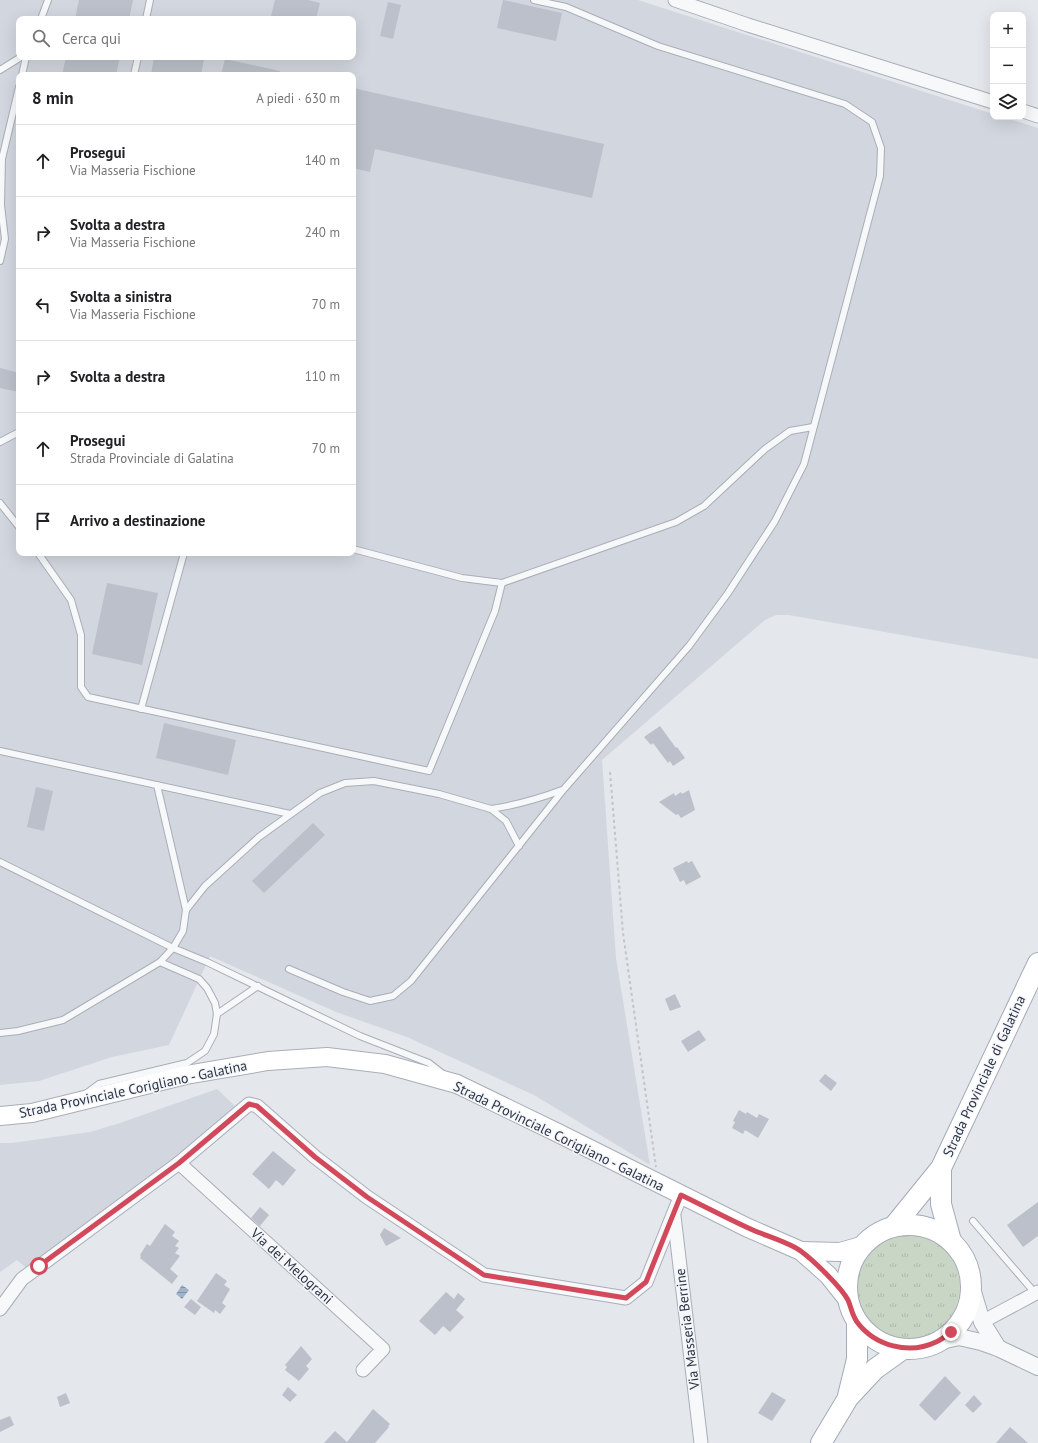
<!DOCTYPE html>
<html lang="it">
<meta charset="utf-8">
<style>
body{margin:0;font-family:"PT Sans",sans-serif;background:#f2f2f2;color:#202124}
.controls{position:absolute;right:12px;top:12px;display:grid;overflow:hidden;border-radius:8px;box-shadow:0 4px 16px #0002}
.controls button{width:36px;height:36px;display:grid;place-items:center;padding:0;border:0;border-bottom:1px solid #e0e0e0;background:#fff;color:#202124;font:20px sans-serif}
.stop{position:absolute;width:12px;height:12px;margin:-9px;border:3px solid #d1495b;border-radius:50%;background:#fff}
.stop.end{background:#d1495b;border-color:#fff;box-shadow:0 1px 4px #0008}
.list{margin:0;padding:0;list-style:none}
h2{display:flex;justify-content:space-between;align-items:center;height:52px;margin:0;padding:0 16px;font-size:17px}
h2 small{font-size:13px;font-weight:400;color:#757577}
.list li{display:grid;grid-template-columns:26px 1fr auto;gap:12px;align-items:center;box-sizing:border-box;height:72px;padding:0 16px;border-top:1px solid #e0e0e0}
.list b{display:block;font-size:15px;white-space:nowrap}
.list p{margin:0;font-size:13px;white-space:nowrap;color:#757577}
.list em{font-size:13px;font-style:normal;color:#757577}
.icon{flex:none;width:22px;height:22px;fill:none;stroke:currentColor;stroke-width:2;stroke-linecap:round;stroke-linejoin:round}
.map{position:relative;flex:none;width:1038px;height:1443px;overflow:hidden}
.search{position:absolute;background:#fff;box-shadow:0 4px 16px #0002;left:16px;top:16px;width:340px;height:44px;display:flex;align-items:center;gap:10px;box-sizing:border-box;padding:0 14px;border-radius:8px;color:#757577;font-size:15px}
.panel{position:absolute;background:#fff;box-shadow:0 4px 16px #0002;left:16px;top:72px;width:340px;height:484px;border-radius:8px}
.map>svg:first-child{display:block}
.built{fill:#d2d6de;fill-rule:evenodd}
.grass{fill:url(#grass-tufts)}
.water{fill:url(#water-rules)}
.building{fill:#bbc0ca}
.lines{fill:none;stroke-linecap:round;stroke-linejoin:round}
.service-casing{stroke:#a9aeb7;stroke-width:8}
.minor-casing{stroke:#a9aeb7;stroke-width:15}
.tertiary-casing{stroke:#a9aeb7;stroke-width:18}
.secondary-casing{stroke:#a9aeb7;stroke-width:20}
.primary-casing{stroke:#a3abb8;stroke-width:22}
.path{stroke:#c2c5cb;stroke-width:2;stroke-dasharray:3 3;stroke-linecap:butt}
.service{stroke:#f7f8fa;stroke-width:6}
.minor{stroke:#f7f8fa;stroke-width:13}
.tertiary{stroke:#f7f8fa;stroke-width:16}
.secondary{stroke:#fff;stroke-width:18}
.primary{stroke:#fff;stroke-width:20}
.route{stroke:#d1495b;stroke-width:5}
.labels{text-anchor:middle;stroke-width:3;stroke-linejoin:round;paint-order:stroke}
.street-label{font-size:14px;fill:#2b3445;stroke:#f4f6f9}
</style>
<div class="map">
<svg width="1038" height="1443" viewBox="0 0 1038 1443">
<defs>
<pattern id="grass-tufts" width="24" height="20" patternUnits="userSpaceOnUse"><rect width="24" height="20" fill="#c9d6c5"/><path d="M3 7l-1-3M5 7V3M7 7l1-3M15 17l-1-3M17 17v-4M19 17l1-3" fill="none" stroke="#adb8ab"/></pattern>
<pattern id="water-rules" width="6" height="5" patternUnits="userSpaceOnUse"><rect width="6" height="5" fill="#9fb4cc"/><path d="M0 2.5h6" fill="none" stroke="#8293a7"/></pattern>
</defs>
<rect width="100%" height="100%" fill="#e4e7ec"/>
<g class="built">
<path d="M0,0h638l355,114v3h10l35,11v531l-249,-44h-13l-11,5 -163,140 14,198 34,207 -116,-70 -127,-58 -71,-25 -126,-56 -41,89 -57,12 -73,24 -39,4zM19,19h334v38h-334zM19,75h334v478h-334z"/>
<polygon points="217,1089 237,1108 185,1154 28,1269 17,1260 0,1272 0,1143 12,1143 90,1132 117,1124"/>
</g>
<circle class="grass" cx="908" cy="1287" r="52"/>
<polygon class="water" points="182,1285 189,1290 182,1299 176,1294"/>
<g class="building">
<polygon points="79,0 133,0 129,19 75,19"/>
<polygon points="275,0 308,0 320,3 316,19 284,19 271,16"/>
<polygon points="503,0 562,13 556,41 497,28"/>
<polygon points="388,2 401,5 393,39 380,36"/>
<polygon points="66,57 120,57 116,75 62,75"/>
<polygon points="154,57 194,57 204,59 201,75 151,75"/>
<polygon points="225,59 280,71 279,75 221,75"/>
<polygon points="353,88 604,144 592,198 375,149 370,172 353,168"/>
<polygon points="0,368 19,373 19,392 0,388"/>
<polygon points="107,583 158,593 142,665 92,654"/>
<polygon points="164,723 236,740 228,775 156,758"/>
<polygon points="660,726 676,748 677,747 685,758 673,766 670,761 668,763 653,743 651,745 644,737"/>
<polygon points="36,787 53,791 44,831 27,827"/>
<polygon points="689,790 695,810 681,818 678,814 676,815 659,802 674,793 675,796 681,792 682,794"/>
<polygon points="313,823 325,835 264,893 252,881"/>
<polygon points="687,861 688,863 692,861 701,877 686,885 684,880 680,882 673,868"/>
<polygon points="675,994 681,1007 670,1011 665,999"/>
<polygon points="699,1030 706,1040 688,1052 681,1041"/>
<polygon points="825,1074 837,1083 831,1091 819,1081"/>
<polygon points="739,1110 746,1114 747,1112 757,1118 759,1114 769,1119 758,1138 745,1130 743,1134 732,1128 735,1122 733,1121"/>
<polygon points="273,1151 296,1170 283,1186 276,1180 269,1189 252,1174"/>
<polygon points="1038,1202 1038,1236 1023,1247 1007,1225"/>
<polygon points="260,1207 269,1215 260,1226 251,1218"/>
<polygon points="165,1224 175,1232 172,1236 179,1241 175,1246 179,1248 175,1253 180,1256 170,1269 178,1276 172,1284 140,1258 141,1256 140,1255 147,1244 150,1246"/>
<polygon points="384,1228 401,1238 386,1246 380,1235"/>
<polygon points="216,1273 227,1281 224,1285 230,1289 222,1303 226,1306 220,1314 215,1310 214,1313 197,1301"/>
<polygon points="446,1292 454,1299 458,1293 465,1299 456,1310 464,1317 450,1332 443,1326 435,1335 419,1321"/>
<polygon points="191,1299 201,1307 195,1315 184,1307"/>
<polygon points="301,1346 312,1359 306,1366 309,1369 299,1381 285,1370 287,1367 285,1365"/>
<polygon points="945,1376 961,1393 935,1421 919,1405"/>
<polygon points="288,1387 297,1395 290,1402 282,1395"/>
<polygon points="772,1392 786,1400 772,1421 758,1413"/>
<polygon points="66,1393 70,1403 60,1407 57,1397"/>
<polygon points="974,1395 982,1404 973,1413 965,1405"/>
<polygon points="373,1409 390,1424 388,1426 389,1427 375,1443 324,1443 335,1431 347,1442"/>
<polygon points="10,1416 14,1425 0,1432 0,1420"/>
<polygon points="1010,1427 1028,1443 996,1443"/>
</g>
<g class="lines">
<defs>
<g id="service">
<polyline points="41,19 48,0"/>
<polyline points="146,19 150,0"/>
<polyline points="0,70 21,57"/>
<polyline points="22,75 26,57"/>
<polyline points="134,75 138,57"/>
<polyline points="0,261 5,239 1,205 2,159 19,87"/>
<polyline points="0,442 19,432"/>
<polyline points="0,503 19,527"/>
<polyline points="353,549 462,578 502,583 676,522 704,506 765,449 790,431 813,427"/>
<polyline points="38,553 71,600 81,635 81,687 88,697 429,771 495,611 502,583"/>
<polyline points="141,709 184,553"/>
<polyline points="0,751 290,814"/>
<polyline points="157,785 186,910"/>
<path d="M491,809c26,-4 47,-10 71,-19"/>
<polyline points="0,862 173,948 207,962 360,1036 429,1063 443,1074"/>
<polyline points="289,969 343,992 370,1001 393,996 411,981 564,789 689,646 728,593 775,521 804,464 880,176 881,148 872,122 845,104 658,46 566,7 534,0"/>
<polyline points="217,1014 258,986"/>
<polyline points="0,1033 18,1031 63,1020 160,962 173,948 183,931 186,910 205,886 259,837 320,793 345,783 374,781 439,794 491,809 506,821 519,846"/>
<polyline points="87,1093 99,1084 187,1063 205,1051 214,1034 217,1014 215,1003 207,988 199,979 160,962"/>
<polyline points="973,1221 1035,1293"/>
</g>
<g id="minor">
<polyline points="675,0 748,25 993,102"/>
<polyline points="1023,111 1038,116"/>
<polyline points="179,1163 383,1349 363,1370"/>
<polyline points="674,1216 701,1443"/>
<polyline points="0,1309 22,1279 179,1163 249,1104 257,1106 315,1157 367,1197 484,1275 626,1298 646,1282 681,1195"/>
<polyline points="982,1322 1038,1292"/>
</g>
<g id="tertiary">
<polyline points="971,1285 982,1322 998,1348"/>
<polyline points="937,1342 959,1337 981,1342 998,1348 1038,1367"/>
</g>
<g id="secondary">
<polyline points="0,1116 32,1113 186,1075 268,1061 327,1057 385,1064 457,1084 558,1133 746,1227 801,1251 828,1275 848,1300"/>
<polyline points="801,1251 840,1252 861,1246"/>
</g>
<g id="primary">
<polyline points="941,1168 941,1204 951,1241"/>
<circle cx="909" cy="1287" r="62"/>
<polyline points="894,1226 941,1168 1038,963"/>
<polyline points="848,1396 857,1359 857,1322"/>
<polyline points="821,1443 848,1398 875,1369 903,1349"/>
</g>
</defs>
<use href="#service" class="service-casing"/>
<use href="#minor" class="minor-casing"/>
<use href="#tertiary" class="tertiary-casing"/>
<use href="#secondary" class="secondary-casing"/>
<use href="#primary" class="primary-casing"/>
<polyline class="path" points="610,772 623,933 656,1167"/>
<use href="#service" class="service"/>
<use href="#minor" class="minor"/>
<use href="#tertiary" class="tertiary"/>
<use href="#secondary" class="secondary"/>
<use href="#primary" class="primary"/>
</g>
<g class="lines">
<path class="route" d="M39,1266l140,-103 70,-59 8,2 58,51 52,40 117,78 142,23 20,-16 35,-87c25,12 49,25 74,36 12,5 38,13 47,21 12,9 39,35 46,48 3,7 4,15 9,22 18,24 52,33 79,20 5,-2 10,-6 15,-10"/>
</g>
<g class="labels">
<g class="street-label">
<text transform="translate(984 1076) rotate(-65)" y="5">Strada Provinciale di Galatina</text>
<text transform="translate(133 1089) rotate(-12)" y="5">Strada Provinciale Corigliano - Galatina</text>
<text transform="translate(559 1136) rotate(26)" y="5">Strada Provinciale Corigliano - Galatina</text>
<text transform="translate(292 1266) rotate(42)" y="5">Via dei Melograni</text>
<text transform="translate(687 1329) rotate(-97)" y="5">Via Masseria Berrine</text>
</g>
</g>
</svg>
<div class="controls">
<button>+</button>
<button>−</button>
<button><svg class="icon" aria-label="layers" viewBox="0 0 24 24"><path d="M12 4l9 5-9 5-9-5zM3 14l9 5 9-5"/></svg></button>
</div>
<div class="stop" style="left:39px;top:1266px"></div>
<div class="stop end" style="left:951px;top:1332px"></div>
<div class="search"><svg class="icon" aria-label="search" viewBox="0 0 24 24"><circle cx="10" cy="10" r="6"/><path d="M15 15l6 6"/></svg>Cerca qui</div>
<section class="panel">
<h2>8 min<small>A piedi · 630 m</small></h2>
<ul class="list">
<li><svg class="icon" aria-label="ahead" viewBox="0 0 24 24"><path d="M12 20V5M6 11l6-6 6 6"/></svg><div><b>Prosegui</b><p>Via Masseria Fischione</p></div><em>140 m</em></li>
<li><svg class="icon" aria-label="right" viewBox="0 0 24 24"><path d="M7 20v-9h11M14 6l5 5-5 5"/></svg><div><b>Svolta a destra</b><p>Via Masseria Fischione</p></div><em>240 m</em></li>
<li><svg class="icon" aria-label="left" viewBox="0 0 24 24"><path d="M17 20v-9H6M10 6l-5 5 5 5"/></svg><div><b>Svolta a sinistra</b><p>Via Masseria Fischione</p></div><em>70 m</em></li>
<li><svg class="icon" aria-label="right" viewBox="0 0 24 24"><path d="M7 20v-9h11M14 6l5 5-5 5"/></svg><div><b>Svolta a destra</b></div><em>110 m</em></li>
<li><svg class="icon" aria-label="ahead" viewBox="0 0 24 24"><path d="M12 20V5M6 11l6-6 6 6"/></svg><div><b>Prosegui</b><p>Strada Provinciale di Galatina</p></div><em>70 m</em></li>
<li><svg class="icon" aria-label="arrive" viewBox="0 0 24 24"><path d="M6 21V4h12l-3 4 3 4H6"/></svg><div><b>Arrivo a destinazione</b></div></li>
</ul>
</section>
</div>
